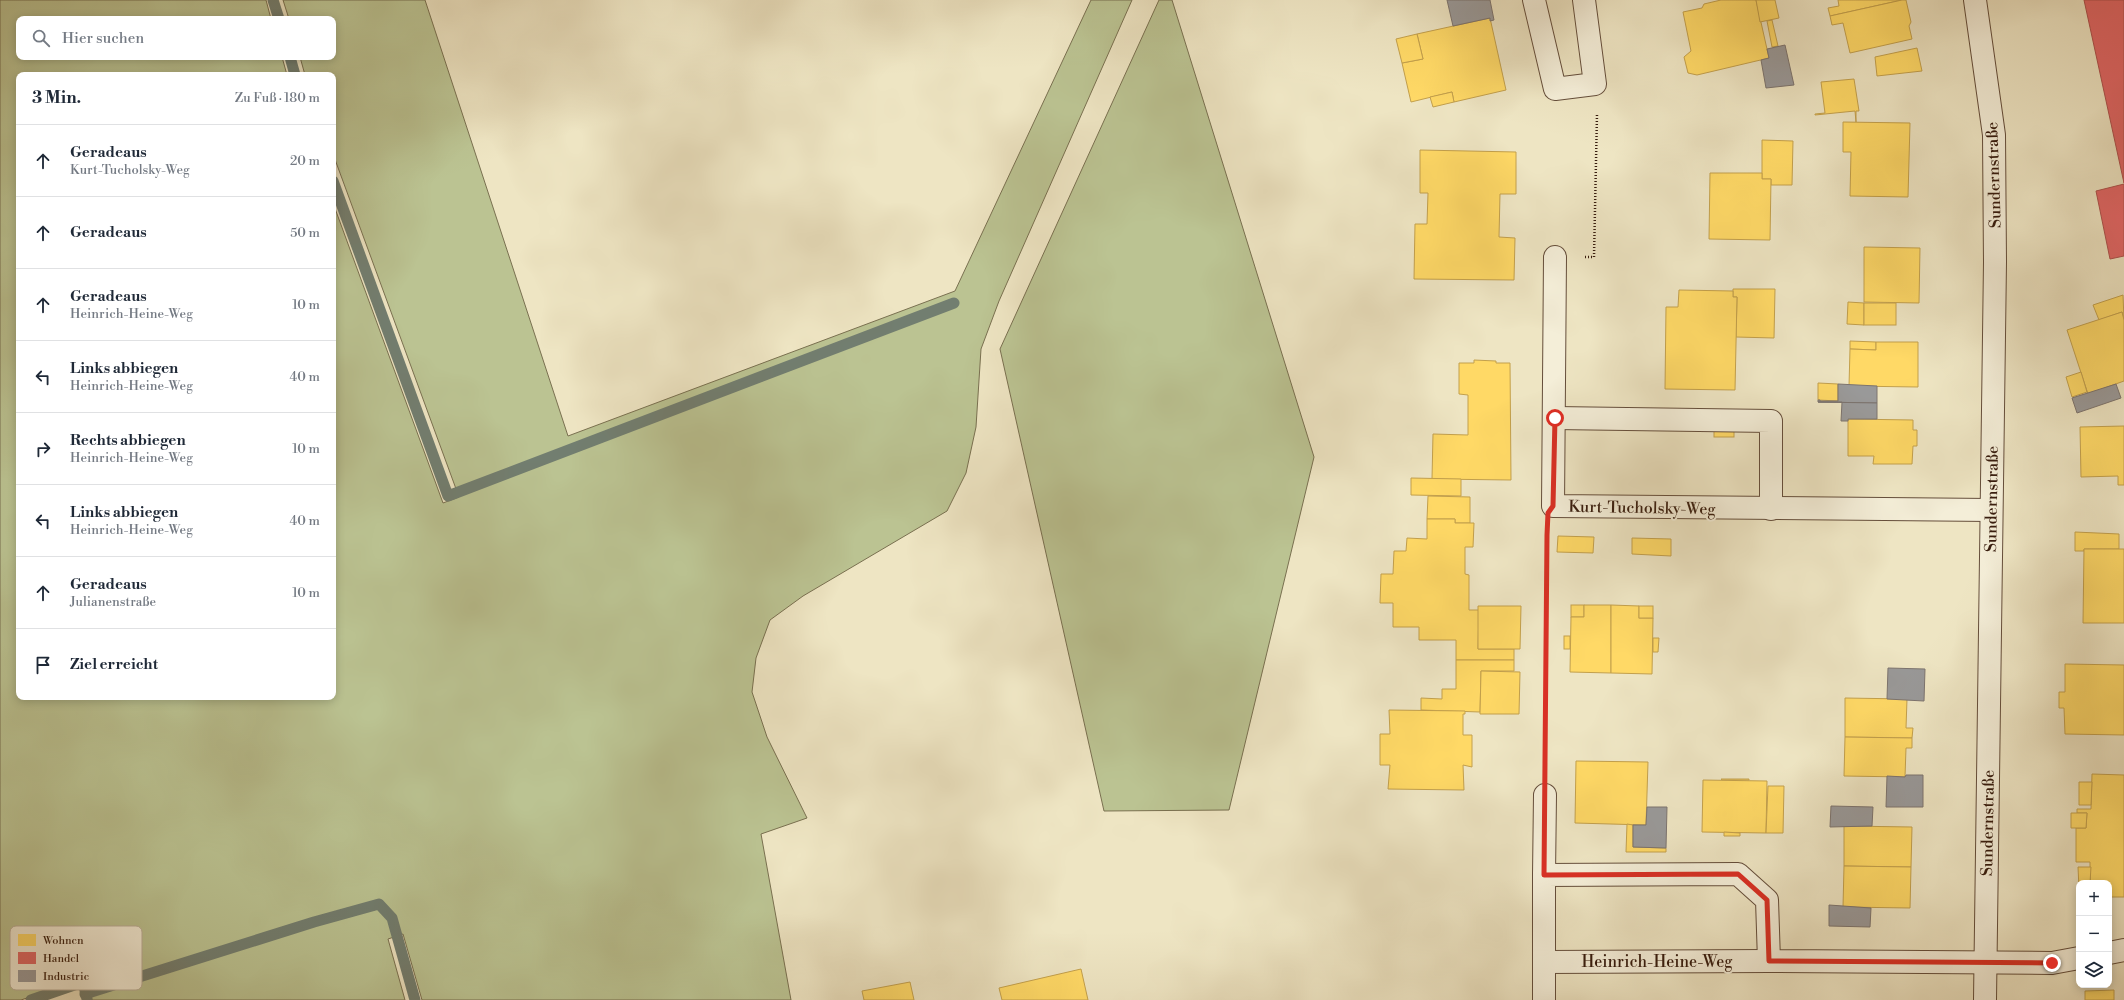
<!DOCTYPE html>
<html lang="de">
<meta charset="utf-8">
<style>
body{margin:0;font-family:"Libre Bodoni",serif;background:#f6f6f7;color:#1f2937}
.controls{position:absolute;right:12px;bottom:12px;display:grid;overflow:hidden;border-radius:8px;box-shadow:0 2px 10px #0003}
.controls button{width:36px;height:36px;display:grid;place-items:center;padding:0;border:0;border-bottom:1px solid #e0e1e3;background:#fff;color:#1f2937;font:20px sans-serif}
.stop{position:absolute;width:12px;height:12px;margin:-9px;border:3px solid #d93025;border-radius:50%;background:#fff}
.stop.end{background:#d93025;border-color:#fff;box-shadow:0 1px 4px #0008}
.list{margin:0;padding:0;list-style:none}
h2{display:flex;justify-content:space-between;align-items:center;height:52px;margin:0;padding:0 16px;font-size:17px}
h2 small{font-size:13px;font-weight:400;color:#747a83}
.list li{display:grid;grid-template-columns:26px 1fr auto;gap:12px;align-items:center;box-sizing:border-box;height:72px;padding:0 16px;border-top:1px solid #e0e1e3}
.list b{display:block;font-size:15px;white-space:nowrap}
.list p{margin:0;font-size:13px;white-space:nowrap;color:#747a83}
.list em{font-size:13px;font-style:normal;color:#747a83}
.icon{flex:none;width:22px;height:22px;fill:none;stroke:currentColor;stroke-width:2;stroke-linecap:round;stroke-linejoin:round}
.map{position:relative;flex:none;width:2124px;height:1000px;overflow:hidden}
.search{position:absolute;background:#fff;box-shadow:0 2px 10px #0003;left:16px;top:16px;width:320px;height:44px;display:flex;align-items:center;gap:10px;box-sizing:border-box;padding:0 14px;border-radius:8px;color:#747a83;font-size:15px}
.panel{position:absolute;background:#fff;box-shadow:0 2px 10px #0003;left:16px;top:72px;width:320px;height:628px;border-radius:8px}
.map>svg:first-child{display:block}
.green{fill:#bbc392;stroke:#797050}
.homes{fill:#ffd966;stroke:#c3a04c}
.shops{fill:#e06666;stroke:#ad504c}
.industry{fill:#999;stroke:#7c746f}
.lines{fill:none;stroke-linecap:round;stroke-linejoin:round}
.stream{stroke:#727e70;stroke-width:11}
.minor-casing{stroke:#654e3b;stroke-width:24}
.path{stroke:#371c0e;stroke-width:2.5;stroke-dasharray:1 2;stroke-linecap:butt}
.minor{stroke:#f4eed8;stroke-width:22}
.route{stroke:#d93025;stroke-width:5}
.labels{text-anchor:middle;stroke-width:4;stroke-linejoin:round;paint-order:stroke}
.street-label{font-size:16px;fill:#371c0e;stroke:#f4eed8}
.key{fill:#f4eed8;stroke:#bbaf9b;stroke-width:1}
.key-label{font-size:11px;fill:#371c0e}
</style>
<div class="map">
<svg width="2124" height="1000" viewBox="0 0 2124 1000">
<rect width="100%" height="100%" fill="#eee5c3"/>
<filter id="stains"><feTurbulence type="fractalNoise" baseFrequency=".005" numOctaves="4"/><feColorMatrix values="0 0 0 0 .2 0 0 0 0 .09 0 0 0 0 .02 0 0 0 .5 -.17"/></filter>
<radialGradient id="worn" r=".72"><stop offset=".6" stop-color="#630" stop-opacity="0"/><stop offset="1" stop-color="#630" stop-opacity=".3"/></radialGradient>
<g class="green">
<polygon points="0,0 266,0 271,19 19,19 19,57 282,57 287,75 19,75 19,697 333,697 333,203 443,503 459,497 333,154 333,75 305,75 300,57 333,57 333,19 289,19 283,0 425,0 568,436 955,291 1091,0 1132,0 999,301 981,349 976,427 966,473 947,511 803,596 770,620 756,658 752,692 767,737 807,818 761,834 791,1000 422,1000 403,934 388,939 405,1000 92,1000 86,978 21,1000 0,1000"/>
<polygon points="1159,0 1172,0 1314,457 1229,810 1104,811 1000,349"/>
</g>
<g class="homes">
<polygon points="1721,0 1756,0 1769,58 1697,75 1688,73 1684,57 1691,51 1683,12 1702,8 1704,4"/>
<polygon points="1756,0 1775,0 1779,18 1760,22"/>
<polygon points="1838,0 1902,0 1830,16 1828,8 1839,6"/>
<polygon points="1902,0 1906,0 1911,22 1909,26 1912,39 1850,53 1843,23 1832,25 1830,16"/>
<polygon points="1490,18 1506,90 1454,102 1452,92 1411,102 1402,63 1423,59 1417,34"/>
<polygon points="1772,20 1778,46 1772,47 1767,21"/>
<polygon points="1417,34 1423,59 1402,63 1396,39"/>
<polygon points="1917,48 1922,71 1877,76 1875,57"/>
<polygon points="1854,79 1859,111 1856,111 1856,122 1855,111 1815,115 1815,114 1825,113 1821,82"/>
<polygon points="1452,92 1454,102 1433,107 1430,97"/>
<polygon points="1843,122 1910,123 1908,197 1850,196 1851,152 1843,152"/>
<polygon points="1762,140 1793,141 1792,185 1771,185 1771,179 1762,179"/>
<polygon points="1420,150 1516,152 1516,194 1500,194 1499,237 1515,238 1514,280 1414,279 1415,224 1427,224 1428,193 1420,193"/>
<polygon points="1710,173 1762,173 1762,179 1771,179 1770,240 1709,239"/>
<polygon points="1864,247 1920,248 1919,303 1864,302"/>
<polygon points="1733,289 1775,289 1774,338 1736,337 1737,297 1733,297"/>
<polygon points="1679,290 1733,291 1733,297 1737,297 1735,390 1665,389 1666,307 1678,307"/>
<polygon points="2123,295 2124,320 2122,312 2099,320 2093,305"/>
<polygon points="1848,302 1864,303 1864,325 1847,324"/>
<rect x="1864" y="303" width="32" height="22"/>
<polygon points="2122,312 2124,320 2124,381 2088,394 2067,330"/>
<polygon points="1850,341 1876,342 1876,350 1850,349"/>
<polygon points="1876,342 1918,342 1918,387 1849,386 1850,349 1876,350"/>
<polygon points="1474,360 1496,361 1496,363 1510,363 1511,480 1432,479 1433,434 1468,435 1468,395 1459,394 1459,363 1474,363"/>
<polygon points="2081,372 2087,392 2072,397 2066,377"/>
<polygon points="1818,383 1838,384 1838,401 1818,400"/>
<polygon points="1848,419 1913,420 1913,430 1917,430 1917,446 1913,446 1912,464 1873,464 1874,456 1848,456"/>
<polygon points="2124,426 2124,485 2118,485 2118,476 2081,477 2080,427"/>
<rect x="1714" y="429" width="20" height="8"/>
<polygon points="1411,478 1461,479 1461,496 1411,495"/>
<polygon points="1428,496 1470,497 1470,523 1455,523 1455,519 1427,519"/>
<polygon points="1427,519 1455,519 1455,523 1474,523 1473,547 1465,547 1465,574 1469,575 1469,610 1479,610 1478,649 1514,649 1514,660 1456,660 1456,640 1419,640 1419,627 1393,627 1393,603 1380,603 1381,574 1393,574 1394,551 1406,551 1407,538 1427,539"/>
<polygon points="2075,532 2119,534 2119,549 2084,549 2084,551 2075,551"/>
<polygon points="1558,536 1594,537 1593,553 1557,552"/>
<polygon points="1632,538 1671,539 1671,556 1632,554"/>
<polygon points="2084,549 2124,549 2124,623 2083,623"/>
<rect x="1571" y="605" width="13" height="12"/>
<polygon points="1584,605 1611,605 1611,673 1570,672 1571,617 1584,617"/>
<polygon points="1611,605 1639,606 1639,618 1653,618 1652,674 1611,673"/>
<polygon points="1478,606 1521,606 1520,649 1478,649"/>
<rect x="1639" y="606" width="14" height="12"/>
<rect x="1564" y="636" width="6" height="13"/>
<polygon points="1653,638 1659,638 1658,652 1653,652"/>
<polygon points="1456,660 1514,660 1514,671 1481,671 1480,712 1421,710 1421,698 1442,699 1442,689 1456,689"/>
<polygon points="2065,664 2124,665 2124,735 2065,734 2064,708 2059,708 2059,692 2065,692"/>
<polygon points="1481,671 1520,672 1519,714 1480,714"/>
<polygon points="1845,698 1907,699 1906,728 1913,728 1912,738 1845,737"/>
<polygon points="1389,710 1465,711 1465,714 1463,714 1463,735 1472,735 1472,767 1463,765 1464,790 1388,789 1390,765 1380,765 1380,734 1390,734"/>
<polygon points="1845,737 1912,738 1912,748 1906,748 1905,777 1844,776"/>
<polygon points="1576,761 1648,762 1646,825 1575,823"/>
<polygon points="2092,774 2124,775 2124,897 2109,897 2109,883 2090,883 2090,862 2076,862 2076,828 2086,828 2087,813 2077,813 2077,809 2091,809"/>
<polygon points="1721,779 1749,779 1749,780 1722,780"/>
<polygon points="1703,780 1767,781 1766,833 1702,832"/>
<polygon points="2079,782 2092,782 2091,805 2079,805"/>
<polygon points="1768,786 1784,786 1783,833 1766,833"/>
<polygon points="2071,813 2087,813 2086,828 2071,828"/>
<polygon points="1627,824 1633,825 1633,847 1666,848 1666,852 1626,852"/>
<polygon points="1844,826 1912,827 1911,867 1844,866"/>
<polygon points="1724,832 1740,833 1740,836 1724,836"/>
<polygon points="1844,866 1911,867 1910,908 1843,907"/>
<polygon points="2078,867 2091,867 2090,883 2079,883 2079,889"/>
<polygon points="1081,969 1088,1000 1002,1000 999,988"/>
<polygon points="910,982 914,1000 864,1000 862,991"/>
<polygon points="2114,990 2114,1000 2085,1000 2085,991"/>
</g>
<g class="shops">
<polygon points="2084,0 2124,0 2124,183"/>
<polygon points="2124,184 2124,256 2110,259 2096,191"/>
</g>
<g class="industry">
<polygon points="1447,0 1490,0 1494,20 1490,21 1490,18 1453,26"/>
<polygon points="1785,45 1794,85 1766,88 1761,60 1769,58 1767,49"/>
<polygon points="1838,384 1877,386 1877,403 1818,402 1818,400 1820,400 1820,401 1838,401"/>
<polygon points="2116,384 2121,398 2077,413 2072,398"/>
<polygon points="1818,402 1877,403 1877,419 1848,419 1848,421 1841,421 1842,402"/>
<polygon points="1888,668 1925,669 1924,701 1887,699"/>
<polygon points="1906,775 1923,775 1923,807 1886,807 1887,776 1905,777"/>
<polygon points="1831,806 1873,807 1872,826 1830,827"/>
<polygon points="1647,807 1667,807 1666,848 1633,847 1633,825 1646,825"/>
<polygon points="1829,905 1871,908 1870,927 1829,926"/>
</g>
<g class="lines">
<g class="stream">
<polyline points="273,0 279,19"/>
<polyline points="290,57 295,75"/>
<polyline points="333,181 448,496 954,303"/>
<polyline points="85,994 314,922 379,904 392,918 415,1000"/>
<polyline points="31,1000 83,982 87,999"/>
</g>
<defs>
<g id="minor">
<polyline points="1534,0 1555,89 1595,84 1584,0"/>
<polyline points="1975,0 1994,135 1995,262 1985,1000"/>
<polyline points="1555,257 1553,506 1991,510"/>
<polyline points="1555,418 1771,421 1771,509"/>
<polyline points="1544,875 1545,795"/>
<polyline points="2109,953 2124,950"/>
<polyline points="1545,962 1769,961"/>
<polyline points="1544,1000 1544,875 1738,874 1767,900 1769,961 2052,963 2079,958"/>
</g>
</defs>
<use href="#minor" class="minor-casing"/>
<g class="path">
<polyline points="1585,257 1594,257 1597,114"/>
<polyline points="1545,766 1547,537"/>
</g>
<use href="#minor" class="minor"/>
</g>
<g class="lines">
<polyline class="route" points="1555,418 1553,506 1548,513 1547,535 1544,875 1738,874 1767,900 1769,961 2052,963"/>
</g>
<g class="labels">
<g class="street-label">
<text transform="translate(1993 175) rotate(-92)" y="6">Sundernstraße</text>
<text transform="translate(1991 499) rotate(-89)" y="6">Sundernstraße</text>
<text transform="translate(1642 507) rotate(1)" y="6">Kurt-Tucholsky-Weg</text>
<text transform="translate(1987 823) rotate(-89)" y="6">Sundernstraße</text>
<text x="1657" y="967">Heinrich-Heine-Weg</text>
</g>
</g>
<rect x="10" y="926" width="132" height="64" rx="6" class="key"/>
<rect x="18" y="934" width="18" height="12" fill="#ffd966"/>
<rect x="18" y="952" width="18" height="12" fill="#e06666"/>
<rect x="18" y="970" width="18" height="12" fill="#999"/>
<g class="key-label">
<text x="43" y="944">Wohnen</text>
<text x="43" y="962">Handel</text>
<text x="43" y="980">Industrie</text>
</g>
<rect width="100%" height="100%" filter="url(#stains)"/>
<rect width="100%" height="100%" fill="url(#worn)"/>
</svg>
<div class="controls">
<button>+</button>
<button>−</button>
<button><svg class="icon" aria-label="layers" viewBox="0 0 24 24"><path d="M12 4l9 5-9 5-9-5zM3 14l9 5 9-5"/></svg></button>
</div>
<div class="stop" style="left:1555px;top:418px"></div>
<div class="stop end" style="left:2052px;top:963px"></div>
<div class="search"><svg class="icon" aria-label="search" viewBox="0 0 24 24"><circle cx="10" cy="10" r="6"/><path d="M15 15l6 6"/></svg>Hier suchen</div>
<section class="panel">
<h2>3 Min.<small>Zu Fuß · 180 m</small></h2>
<ul class="list">
<li><svg class="icon" aria-label="ahead" viewBox="0 0 24 24"><path d="M12 20V5M6 11l6-6 6 6"/></svg><div><b>Geradeaus</b><p>Kurt-Tucholsky-Weg</p></div><em>20 m</em></li>
<li><svg class="icon" aria-label="ahead" viewBox="0 0 24 24"><path d="M12 20V5M6 11l6-6 6 6"/></svg><div><b>Geradeaus</b></div><em>50 m</em></li>
<li><svg class="icon" aria-label="ahead" viewBox="0 0 24 24"><path d="M12 20V5M6 11l6-6 6 6"/></svg><div><b>Geradeaus</b><p>Heinrich-Heine-Weg</p></div><em>10 m</em></li>
<li><svg class="icon" aria-label="left" viewBox="0 0 24 24"><path d="M17 20v-9H6M10 6l-5 5 5 5"/></svg><div><b>Links abbiegen</b><p>Heinrich-Heine-Weg</p></div><em>40 m</em></li>
<li><svg class="icon" aria-label="right" viewBox="0 0 24 24"><path d="M7 20v-9h11M14 6l5 5-5 5"/></svg><div><b>Rechts abbiegen</b><p>Heinrich-Heine-Weg</p></div><em>10 m</em></li>
<li><svg class="icon" aria-label="left" viewBox="0 0 24 24"><path d="M17 20v-9H6M10 6l-5 5 5 5"/></svg><div><b>Links abbiegen</b><p>Heinrich-Heine-Weg</p></div><em>40 m</em></li>
<li><svg class="icon" aria-label="ahead" viewBox="0 0 24 24"><path d="M12 20V5M6 11l6-6 6 6"/></svg><div><b>Geradeaus</b><p>Julianenstraße</p></div><em>10 m</em></li>
<li><svg class="icon" aria-label="arrive" viewBox="0 0 24 24"><path d="M6 21V4h12l-3 4 3 4H6"/></svg><div><b>Ziel erreicht</b></div></li>
</ul>
</section>
</div>
